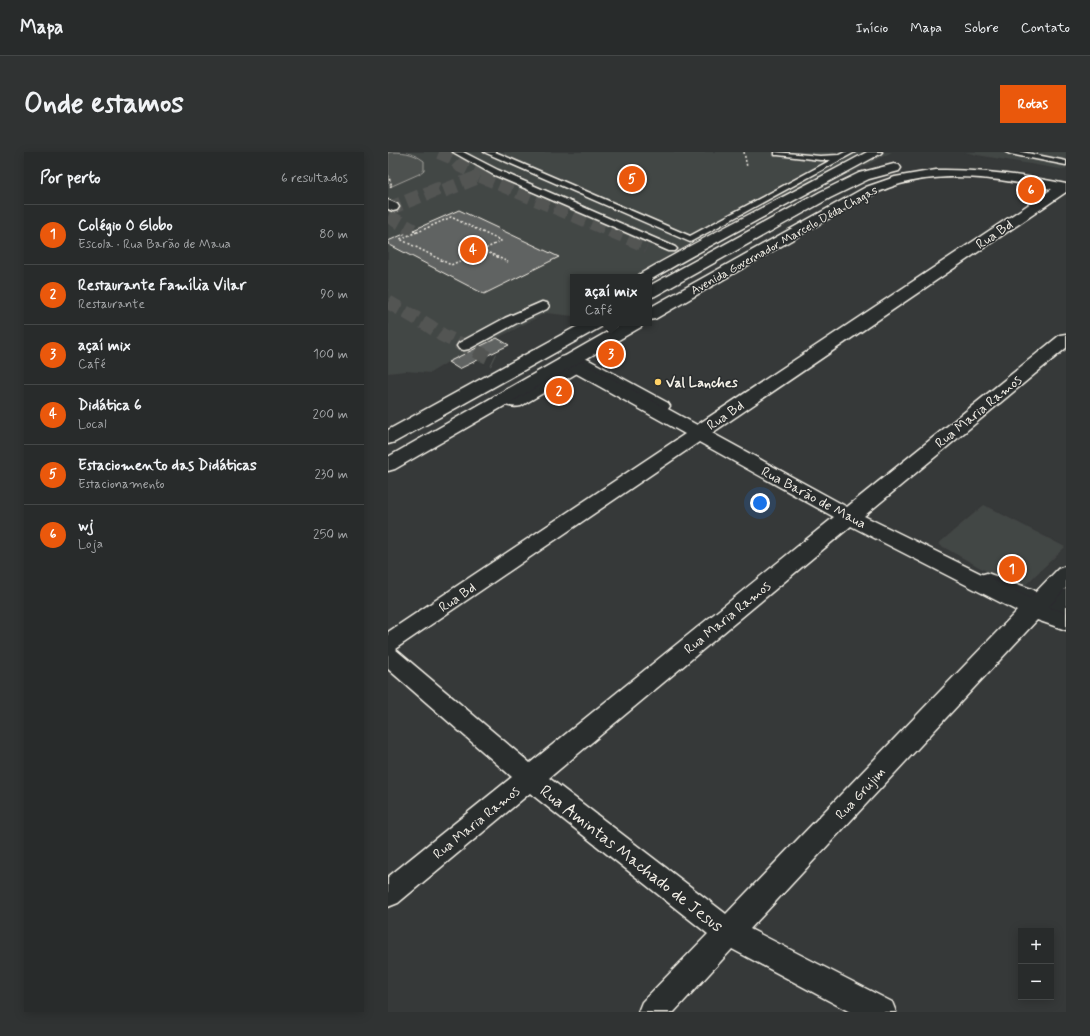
<!DOCTYPE html>
<html lang="pt">
<meta charset="utf-8">
<style>
body{margin:0;font-family:Mynerve,sans-serif;background:#303333;color:#f1f3f6}
.controls{position:absolute;right:12px;bottom:12px;display:grid;overflow:hidden;border-radius:0px;box-shadow:0 2px 10px #0003}
.controls button{width:36px;height:36px;display:grid;place-items:center;padding:0;border:0;border-bottom:1px solid #444747;background:#282b2b;color:#f1f3f6;font:20px sans-serif}
.you{position:absolute;left:372px;top:351px;width:14px;height:14px;margin:-10px;border:3px solid #fff;border-radius:50%;background:#1a73e8;box-shadow:0 0 0 6px #1a73e833}
.badge{display:grid;place-items:center;width:26px;height:26px;border-radius:50%;background:#ea580c;color:#fff;font-size:13px;font-weight:700}
.pin{position:absolute;translate:-50% -50%;border:2px solid #fff;box-shadow:0 1px 4px #0006}
.popup{position:absolute;left:182px;top:122px;width:82px;height:52px;box-sizing:border-box;display:grid;place-content:center;border-radius:0px;background:#282b2b;filter:drop-shadow(0 1px 3px #0005);font-size:13px;white-space:nowrap;color:#a5a7a9}
.popup b{font-size:15px;color:#f1f3f6}
.popup::after{content:'';position:absolute;left:50%;top:100%;margin-left:-8px;border:8px solid transparent;border-top-color:#282b2b}
.list{margin:0;padding:0;list-style:none}
h2{display:flex;justify-content:space-between;align-items:center;height:52px;margin:0;padding:0 16px;font-size:17px}
h2 small{font-size:13px;font-weight:400;color:#a5a7a9}
.list li{display:grid;grid-template-columns:26px 1fr auto;gap:12px;align-items:center;box-sizing:border-box;height:60px;padding:0 16px;border-top:1px solid #444747}
.list b{display:block;font-size:15px;white-space:nowrap}
.list p{margin:0;font-size:13px;white-space:nowrap;color:#a5a7a9}
.list em{font-size:13px;font-style:normal;color:#a5a7a9}
.map{position:relative;flex:none;width:678px;height:860px;overflow:hidden;border-radius:0px}
header{display:flex;align-items:center;gap:24px;box-sizing:border-box;height:56px;padding:0 20px;background:#282b2b;border-bottom:1px solid #444747}
header strong{font-size:19px}
nav{display:flex;gap:22px;margin-inline-start:auto;font-size:14px}
.intro{display:flex;align-items:center;justify-content:space-between;box-sizing:border-box;height:96px;padding:0 24px}
h1{margin:0;font-size:28px}
.button{padding:10px 18px;border-radius:0px;background:#ea580c;color:#fff;font-size:14px;font-weight:700}
main{display:flex;gap:24px;padding:0 24px}
aside{flex:1;background:#282b2b;border-radius:0px;box-shadow:0 2px 10px #0003}
.map>svg:first-child{display:block}
.built{fill:#434645}
.green{fill:#4e514f;stroke:#a1a19c}
.building{fill:#616362;stroke:#f4f1e8}
.lines{fill:none;stroke-linecap:round;stroke-linejoin:round}
.pedestrian-tunnel{stroke:#525553;stroke-width:14;stroke-dasharray:14 6;stroke-linecap:butt}
.service-casing{stroke:#f4f1e8;stroke-width:3}
.pedestrian-casing{stroke:#f4f1e8;stroke-width:3}
.minor-casing{stroke:#f4f1e8;stroke-width:3}
.primary-casing{stroke:#f4f1e8;stroke-width:3}
.path{stroke:#f4f1e8;stroke-width:1.5;stroke-dasharray:2 2;stroke-linecap:butt}
.service{fill:#2a2d2e;fill-rule:evenodd}
.pedestrian{fill:#2a2d2e;fill-rule:evenodd}
.minor{fill:#2a2d2e;fill-rule:evenodd}
.primary{fill:#2a2d2e;fill-rule:evenodd}
.poi-dot{fill:#ffd166;stroke:#2a2d2e;stroke-width:1.5}
.labels{text-anchor:middle;stroke-width:3;stroke-linejoin:round;paint-order:stroke}
.far-street-label{font-size:12px;fill:#f4f1e8;stroke:#2a2d2e}
.street-label{font-size:14px;fill:#f4f1e8;stroke:#2a2d2e}
.poi-label{font-size:14px;font-weight:bold;fill:#f4f1e8;stroke:#2a2d2e;text-anchor:start}
.near-street-label{font-size:17px;fill:#f4f1e8;stroke:#2a2d2e}
</style>
<header>
<strong>Mapa</strong>
<nav><a>Início</a><a>Mapa</a><a>Sobre</a><a>Contato</a></nav>
</header>
<div class="intro"><h1>Onde estamos</h1><a class="button">Rotas</a></div>
<main>
<aside>
<h2>Por perto<small>6 resultados</small></h2>
<ul class="list">
<li><span class="badge">1</span><div><b>Colégio O Globo</b><p>Escola · Rua Barão de Maua</p></div><em>80 m</em></li>
<li><span class="badge">2</span><div><b>Restaurante Família Vilar</b><p>Restaurante</p></div><em>90 m</em></li>
<li><span class="badge">3</span><div><b>açaí mix</b><p>Café</p></div><em>100 m</em></li>
<li><span class="badge">4</span><div><b>Didática 6</b><p>Local</p></div><em>200 m</em></li>
<li><span class="badge">5</span><div><b>Estaciomento das Didáticas</b><p>Estacionamento</p></div><em>230 m</em></li>
<li><span class="badge">6</span><div><b>wj</b><p>Loja</p></div><em>250 m</em></li>
</ul>
</aside>
<div class="map">
<svg width="678" height="860" viewBox="0 0 678 860">
<rect width="100%" height="100%" fill="#363939"/>
<filter id="ink" filterUnits="userSpaceOnUse"><feTurbulence type="fractalNoise" baseFrequency=".025" numOctaves="2"/><feDisplacementMap in="SourceGraphic" scale="8" xChannelSelector="R" yChannelSelector="G"/><feConvolveMatrix kernelMatrix="1 2 1 2 8 2 1 2 1" color-interpolation-filters="sRGB"/></filter>
<g filter="url(#ink)">
<g class="built">
<polygon points="0,0 504,0 338,85 317,98 261,128 261,125 185,125 185,164 158,161 110,186 121,193 71,217 60,210 42,221 18,219 0,221"/>
<polygon points="577,0 678,0 678,18 589,3"/>
<polygon points="596,353 677,395 632,438 550,392"/>
</g>
<path class="green" d="M0,0c14,0 24,0 36,9v9l-5,4 -27,12 -4,-3z"/>
<g class="building">
<polygon points="71,58 171,105 96,142 0,92 0,89"/>
<polygon points="109,186 121,193 71,217 60,210"/>
</g>
<g class="lines">
<g class="pedestrian-tunnel">
<polyline points="51,0 65,6 73,14 93,24"/>
<polyline points="0,57 50,37 55,39 93,24 259,94"/>
<polyline points="0,64 25,78"/>
<polyline points="0,150 40,173 54,183 106,208"/>
</g>
<defs>
<g id="service">
<polygon points="65,0 75,0 110,18 287,95 289,97 287,99 281,99 104,22"/>
<polygon points="96,0 107,0 302,84 443,8 432,8 390,3 387,3 387,0 432,4 451,3 457,0 467,0 302,90"/>
<polygon points="618,0 634,0 678,9 678,13 622,2"/>
</g>
<g id="pedestrian">
<path d="M479,0h15l-2,2c-77,42 -155,82 -230,126l-1,-3h-11l2,-3c75,-43 152,-81 227,-122z"/>
<polygon points="0,48 9,52 11,55 9,58 5,59 0,57"/>
<polygon points="154,150 159,151 161,154 159,157 127,172 81,197 76,198 71,197 69,194 71,191 117,166"/>
<path d="M196,206l5,2 79,43 2,3 -2,3 -6,2 -6,-2 -72,-40 -63,37c-9,2 -21,-1 -26,-8l2,-3 6,-2 11,4 65,-37z"/>
<polygon points="599,421 646,438 649,443 646,448 639,450 592,433 590,428 592,423"/>
<path d="M678,437v29l-18,-6 -3,-5c5,-8 12,-15 21,-18z"/>
</g>
<path id="minor" d="M675,32l3,1v7l-354,241 135,74 213,-172 6,-1v14l-202,168 166,82 28,-29 8,-3v22l-17,19 17,6v17l-29,-10 -287,309 142,73 4,10h-46l-118,-63 -58,63h-36l4,-10 66,-68 -178,-141 -132,110 -10,4v-30l124,-100 -124,-108v-37l297,-198 -124,-69 -3,-4 3,-4 6,-1 6,1 124,68 361,-240zM311,290l135,75 -304,246 -135,-114zM463,374l166,85 -291,303 -177,-136z"/>
<g id="primary">
<polygon points="506,12 511,13 513,16 511,19 481,27 442,46 267,144 261,146 261,134 432,40 471,21"/>
<path d="M548,18c44,-1 87,5 130,14v8c-53,-11 -113,-23 -166,-8 -17,5 -33,13 -48,21l-197,114 -6,1v-12l217,-121 29,-10z"/>
<polygon points="195,171 215,171 213,175 7,290 0,292 0,278"/>
<polygon points="235,171 255,171 253,175 7,317 0,319 0,305"/>
</g>
</defs>
<use href="#service" class="service-casing"/>
<use href="#pedestrian" class="pedestrian-casing"/>
<use href="#minor" class="minor-casing"/>
<use href="#primary" class="primary-casing"/>
<g class="path">
<polyline points="356,0 359,15"/>
<polyline points="0,23 4,34 0,35"/>
<polyline points="25,78 30,80 63,65 113,89 95,98 120,110"/>
<polyline points="29,80 12,87 63,113 95,98"/>
</g>
<use href="#service" class="service"/>
<use href="#pedestrian" class="pedestrian"/>
<use href="#minor" class="minor"/>
<use href="#primary" class="primary"/>
</g>
</g>
<circle class="poi-dot" cx="270" cy="230" r="4"/>
<g class="labels">
<g class="far-street-label">
<text transform="translate(396 88) rotate(-29)" y="4">Avenida Governador Marcelo Déda Chagas</text>
</g>
<g class="street-label">
<text transform="translate(606 82) rotate(-34)" y="5">Rua Bd</text>
<text transform="translate(590 259) rotate(-39)" y="5">Rua Maria Ramos</text>
<text transform="translate(337 263) rotate(-34)" y="5">Rua Bd</text>
<text transform="translate(426 345) rotate(28)" y="5">Rua Barão de Maua</text>
<text transform="translate(69 445) rotate(-34)" y="5">Rua Bd</text>
<text transform="translate(339 465) rotate(-39)" y="5">Rua Maria Ramos</text>
<text transform="translate(472 641) rotate(-47)" y="5">Rua Grujim</text>
<text transform="translate(88 670) rotate(-39)" y="5">Rua Maria Ramos</text>
</g>
<g class="poi-label">
<text x="278" y="235">Val Lanches</text>
</g>
<g class="near-street-label">
<text transform="translate(244 706) rotate(38)" y="6">Rua Amintas Machado de Jesus</text>
</g>
</g>
</svg>
<div class="controls">
<button>+</button>
<button>−</button>
</div>
<div class="you"></div>
<div class="pin badge" style="left:624px;top:417px">1</div>
<div class="pin badge" style="left:171px;top:239px">2</div>
<div class="pin badge" style="left:223px;top:202px">3</div>
<div class="popup"><b>açaí mix</b>Café</div>
<div class="pin badge" style="left:85px;top:98px">4</div>
<div class="pin badge" style="left:244px;top:27px">5</div>
<div class="pin badge" style="left:643px;top:38px">6</div>
</div>
</main>
